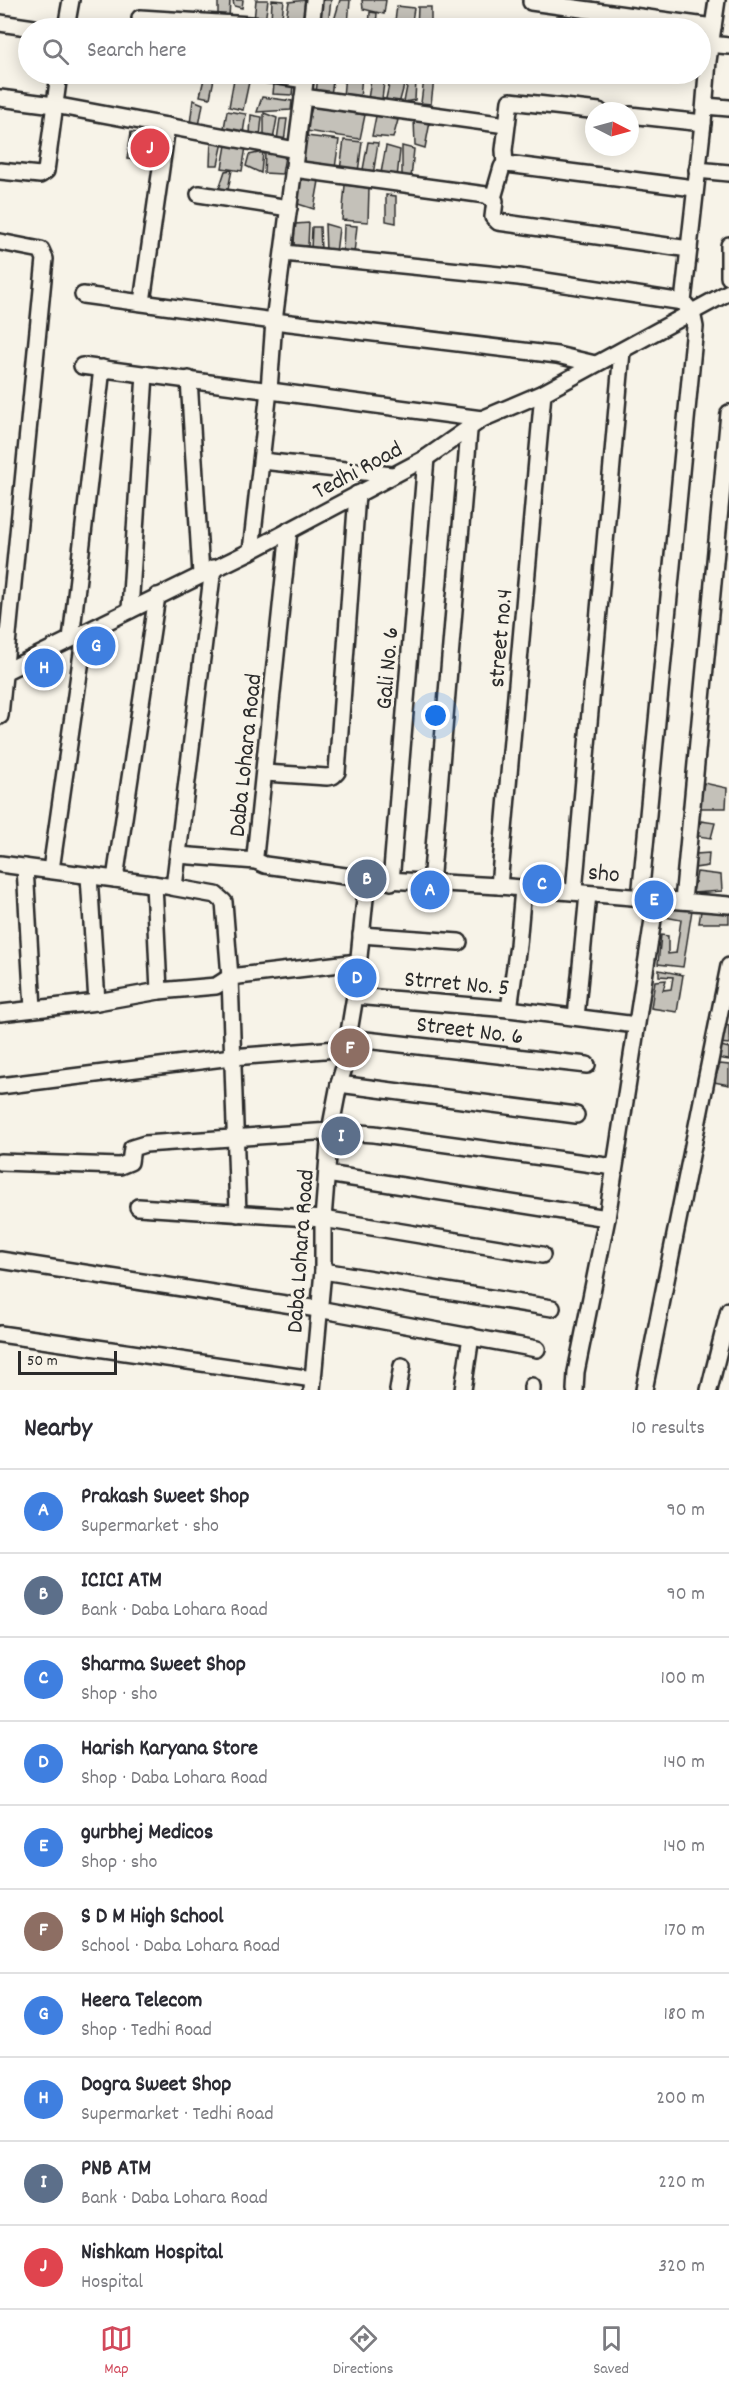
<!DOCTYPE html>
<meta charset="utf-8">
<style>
body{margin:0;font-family:Dekko,sans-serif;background:#f7f7f7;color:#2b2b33}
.compass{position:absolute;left:585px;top:102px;width:54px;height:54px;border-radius:50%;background:#fff;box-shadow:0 3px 15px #0003;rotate:96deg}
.scale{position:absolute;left:18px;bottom:15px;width:99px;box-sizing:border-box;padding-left:6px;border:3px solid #2b2b2b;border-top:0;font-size:16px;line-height:21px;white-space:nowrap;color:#2b2b2b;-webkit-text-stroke:4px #f7f3e8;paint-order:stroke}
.you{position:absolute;left:436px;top:716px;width:21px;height:21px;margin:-15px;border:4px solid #fff;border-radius:50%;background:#1a73e8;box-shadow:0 0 0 9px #1a73e833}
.badge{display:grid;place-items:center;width:39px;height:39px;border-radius:50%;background:#d1495b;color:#fff;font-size:20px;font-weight:700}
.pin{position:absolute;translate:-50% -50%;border:3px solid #fff;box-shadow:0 2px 6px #0006}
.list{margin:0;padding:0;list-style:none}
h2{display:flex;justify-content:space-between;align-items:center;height:78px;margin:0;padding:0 24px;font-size:26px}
h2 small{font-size:20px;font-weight:400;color:#7c7c81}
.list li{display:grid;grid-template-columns:39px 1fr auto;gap:18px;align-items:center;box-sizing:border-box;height:84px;padding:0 24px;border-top:2px solid #e1e1e2}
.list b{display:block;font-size:22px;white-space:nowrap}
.list p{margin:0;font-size:20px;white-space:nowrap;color:#7c7c81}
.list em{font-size:20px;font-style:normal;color:#7c7c81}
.icon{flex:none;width:33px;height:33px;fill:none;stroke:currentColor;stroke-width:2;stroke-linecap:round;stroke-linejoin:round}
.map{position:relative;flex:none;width:729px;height:1390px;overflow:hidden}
.search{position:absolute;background:#fff;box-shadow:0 3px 15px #0003;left:18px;right:18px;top:18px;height:66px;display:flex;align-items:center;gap:15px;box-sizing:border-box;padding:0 21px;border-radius:33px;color:#7c7c81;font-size:22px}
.sheet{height:918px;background:#fff}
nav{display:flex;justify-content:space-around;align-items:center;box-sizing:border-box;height:84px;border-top:2px solid #e1e1e2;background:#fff;font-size:16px;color:#7c7c81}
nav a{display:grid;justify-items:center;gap:3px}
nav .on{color:#d1495b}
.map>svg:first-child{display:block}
.building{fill:#c4c1b9;stroke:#2b2b2b;stroke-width:1.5}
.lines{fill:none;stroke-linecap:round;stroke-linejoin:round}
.minor-casing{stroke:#2b2b2b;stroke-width:20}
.minor{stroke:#f7f3e8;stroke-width:15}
.labels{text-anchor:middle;stroke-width:6;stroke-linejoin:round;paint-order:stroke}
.street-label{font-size:24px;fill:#2b2b2b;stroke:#f7f3e8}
</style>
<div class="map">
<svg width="729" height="1390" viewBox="0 0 729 1390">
<rect width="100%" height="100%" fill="#f7f3e8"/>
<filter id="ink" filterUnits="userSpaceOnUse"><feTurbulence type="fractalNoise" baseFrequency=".0167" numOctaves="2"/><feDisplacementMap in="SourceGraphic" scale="12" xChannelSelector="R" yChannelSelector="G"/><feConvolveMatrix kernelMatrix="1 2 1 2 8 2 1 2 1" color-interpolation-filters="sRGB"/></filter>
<g filter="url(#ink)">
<g class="building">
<polygon points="218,0 230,0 229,18 218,17"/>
<polygon points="233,0 243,0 242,8 234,6"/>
<polygon points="256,0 268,0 265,22 254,21"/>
<polygon points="272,0 284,1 281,24 271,22"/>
<polygon points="305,0 302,25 285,24 289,2"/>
<polygon points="321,0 331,0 328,24 317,23"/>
<polygon points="340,0 350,0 348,24 333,24"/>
<polygon points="362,0 386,0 384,14 363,9"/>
<polygon points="397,6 414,8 411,28 394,28"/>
<polygon points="418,7 431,7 431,28 417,28"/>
<polygon points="370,12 377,13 376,28 369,28"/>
<polygon points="205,74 215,74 210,98 200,96"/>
<polygon points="318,74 334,74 331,95 316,94"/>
<polygon points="345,74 362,74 360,99 343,97"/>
<polygon points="372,74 385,74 382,99 368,99"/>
<polygon points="391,76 405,82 399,104 385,103"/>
<polygon points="409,76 416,80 415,100 404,102"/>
<polygon points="234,79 249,82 243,110 229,107"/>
<polygon points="424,79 434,79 431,104 421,103"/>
<polygon points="274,83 293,85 292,95 273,94"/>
<polygon points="262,97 292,101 291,110 257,112"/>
<polygon points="193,100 203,104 199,126 190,124"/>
<polygon points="312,107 365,115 360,139 306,131"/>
<polygon points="227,111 246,114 243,133 224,128"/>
<polygon points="264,113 277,118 273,140 264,138"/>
<polygon points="251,115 262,117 260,137 250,135"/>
<polygon points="376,116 398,120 393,138 372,136"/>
<polygon points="280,119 287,119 284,142 277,140"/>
<polygon points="414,119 430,122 425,148 415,145"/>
<polygon points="131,132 163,137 159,163 127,159"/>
<polygon points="306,136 339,140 335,168 302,164"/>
<polygon points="211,140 223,142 218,165 210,165"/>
<polygon points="344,140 362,142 358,172 340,170"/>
<polygon points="368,142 378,143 373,175 362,175"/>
<polygon points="226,145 246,147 242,171 222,168"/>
<polygon points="386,146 400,150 397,178 381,173"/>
<polygon points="402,146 414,149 411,178 402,178"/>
<polygon points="263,152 261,173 246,166 249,155"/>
<polygon points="265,153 285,156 282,174 264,173"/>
<polygon points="232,170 227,194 218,192 225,171"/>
<polygon points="301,178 319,181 314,209 298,204"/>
<polygon points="345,185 369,188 368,222 342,220"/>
<polygon points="386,195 396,196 396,223 386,221"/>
<polygon points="309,223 308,246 294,246 295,224"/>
<polygon points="325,224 339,228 336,253 326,253"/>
<polygon points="344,225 357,226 354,253 343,253"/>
<polygon points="312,227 320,227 321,250 311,249"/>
<polygon points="704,783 727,788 726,808 699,808"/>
<polygon points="701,821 715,823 711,838 698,836"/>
<polygon points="709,853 708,866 694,868 696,854"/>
<polygon points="697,872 721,875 722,891 693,893"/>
<polygon points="670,906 692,910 683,967 658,964 661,935 668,936 668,954 676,953 681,920 665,917"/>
<polygon points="701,911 729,912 729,923 699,923"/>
<polygon points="659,970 683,975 677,1012 651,1008 655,981 666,980 663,990 671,989 673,977 659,976"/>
<polygon points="723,1024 729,1026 729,1044 719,1043"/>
<polygon points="721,1046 729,1048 729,1060 716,1058"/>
<polygon points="720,1064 729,1065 729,1085 714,1082"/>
</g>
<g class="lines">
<defs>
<g id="minor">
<polyline points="531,2 713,27"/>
<polyline points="140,18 299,28"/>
<polyline points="0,23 34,28"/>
<polyline points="66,28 71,0"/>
<polyline points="311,28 314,0"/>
<polyline points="710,44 729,46"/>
<polyline points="266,74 305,80"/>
<polyline points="303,97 506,125"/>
<polyline points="0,98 54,105 296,150"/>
<polyline points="705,106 729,108"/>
<polyline points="630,115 703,123"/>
<polyline points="505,165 504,150 510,101 599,111"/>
<polyline points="294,169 486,195 495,201 493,217 498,222 689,249"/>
<polyline points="697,170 729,173"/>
<polyline points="0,171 40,175 46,171 59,74"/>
<polyline points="199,194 289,208"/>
<polyline points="493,198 502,167 507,164 694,188"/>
<polyline points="0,242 41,250 45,259 0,716"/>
<polyline points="729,245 729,277"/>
<polyline points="284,253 519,277 683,302 692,312 695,327 640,898"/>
<polyline points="83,295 274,321 557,355 595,364"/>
<polyline points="142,302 167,126"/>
<polyline points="683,302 703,123 708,61 717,0"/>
<polyline points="82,366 482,419"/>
<polyline points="189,379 201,574"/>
<polyline points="262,461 392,475"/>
<polyline points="289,530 255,856 256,861 265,865 367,879 355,996 348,1038 350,1048 339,1084 330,1131 323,1219 323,1271 312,1390"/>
<polyline points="251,551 269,390 274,321 306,74"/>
<polyline points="130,610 145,374"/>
<polyline points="71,639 102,368"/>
<polyline points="0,674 251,551 426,458 482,419 543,393 729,292"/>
<polyline points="265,773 327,777 333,776 337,772 357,494"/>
<polyline points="178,855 256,861"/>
<polyline points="0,864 115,879 157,596"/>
<polyline points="25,867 33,1009"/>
<polyline points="51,870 85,632"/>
<polyline points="89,876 97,1002"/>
<polyline points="115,879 174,887 213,568"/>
<polyline points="367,879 499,886 729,905"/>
<polyline points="391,882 426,458"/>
<polyline points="154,884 159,991"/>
<polyline points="431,884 469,431"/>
<polyline points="499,886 543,393"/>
<polyline points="171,887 216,895 224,902 230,977 238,1214"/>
<polyline points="574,892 622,351"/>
<polyline points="683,901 729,413"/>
<polyline points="361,935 459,942"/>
<polyline points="355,996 509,1009 636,1025"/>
<polyline points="509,1009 518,945 523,889"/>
<polyline points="0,1013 97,1002 159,991 216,986 230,977 358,962"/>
<polyline points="576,1017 588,894"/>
<polyline points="348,1038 587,1065"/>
<polyline points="339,1084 576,1115"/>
<polyline points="0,1086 232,1057 350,1048"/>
<polyline points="0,1162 120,1166 130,1162 132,1148 145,1144 330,1131 374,1134 614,1167"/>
<polyline points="327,1174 607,1218"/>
<polyline points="138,1207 323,1219 542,1255"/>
<polyline points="0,1260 318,1309 537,1349"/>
<polyline points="323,1271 552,1308"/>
<polyline points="0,1334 313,1379"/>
<polyline points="398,1390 402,1366"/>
<polyline points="463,1390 471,1336"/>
<polyline points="532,1390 532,1386"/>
<polyline points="575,1390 576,1372 607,1218 656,900"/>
<polyline points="644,1390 729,966"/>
<polyline points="709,1390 729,1310"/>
</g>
</defs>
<use href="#minor" class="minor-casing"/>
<use href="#minor" class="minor"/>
</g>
</g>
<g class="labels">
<g class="street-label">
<text transform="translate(357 469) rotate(-28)" y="8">Tedhi Road</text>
<text transform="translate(499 638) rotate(-85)" y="8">street no.4</text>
<text transform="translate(386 668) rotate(-85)" y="8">Gali No. 6</text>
<text transform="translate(244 755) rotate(-84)" y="8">Daba Lohara Road</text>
<text transform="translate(604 872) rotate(5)" y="8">sho</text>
<text transform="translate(457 982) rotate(5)" y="8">Strret No. 5</text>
<text transform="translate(470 1029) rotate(7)" y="8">Street No. 6</text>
<text transform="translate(299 1251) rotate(-86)" y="8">Daba Lohara Road</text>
</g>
</g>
</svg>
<svg class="compass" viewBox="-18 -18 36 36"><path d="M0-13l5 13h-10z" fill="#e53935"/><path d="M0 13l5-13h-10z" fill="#7c7c81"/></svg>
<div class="scale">50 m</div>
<div class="you"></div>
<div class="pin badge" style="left:430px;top:890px;background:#3f7fe0">A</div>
<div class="pin badge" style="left:367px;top:879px;background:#5c6f8a">B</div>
<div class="pin badge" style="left:542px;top:884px;background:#3f7fe0">C</div>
<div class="pin badge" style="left:357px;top:978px;background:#3f7fe0">D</div>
<div class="pin badge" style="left:654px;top:900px;background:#3f7fe0">E</div>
<div class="pin badge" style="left:350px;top:1048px;background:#8d6e63">F</div>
<div class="pin badge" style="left:96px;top:646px;background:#3f7fe0">G</div>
<div class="pin badge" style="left:44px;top:668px;background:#3f7fe0">H</div>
<div class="pin badge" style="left:341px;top:1136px;background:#5c6f8a">I</div>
<div class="pin badge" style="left:150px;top:148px;background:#e0444e">J</div>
<div class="search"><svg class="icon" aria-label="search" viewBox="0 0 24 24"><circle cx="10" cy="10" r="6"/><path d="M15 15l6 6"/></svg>Search here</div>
</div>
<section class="sheet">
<h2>Nearby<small>10 results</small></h2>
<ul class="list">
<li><span class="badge" style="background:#3f7fe0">A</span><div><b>Prakash Sweet Shop</b><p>Supermarket · sho</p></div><em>90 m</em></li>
<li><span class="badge" style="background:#5c6f8a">B</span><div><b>ICICI ATM</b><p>Bank · Daba Lohara Road</p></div><em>90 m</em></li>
<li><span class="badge" style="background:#3f7fe0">C</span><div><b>Sharma Sweet Shop</b><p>Shop · sho</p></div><em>100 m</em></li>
<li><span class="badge" style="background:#3f7fe0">D</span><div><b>Harish Karyana Store</b><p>Shop · Daba Lohara Road</p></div><em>140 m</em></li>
<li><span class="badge" style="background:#3f7fe0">E</span><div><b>gurbhej Medicos</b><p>Shop · sho</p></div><em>140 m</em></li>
<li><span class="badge" style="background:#8d6e63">F</span><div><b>S D M High School</b><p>School · Daba Lohara Road</p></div><em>170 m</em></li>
<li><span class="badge" style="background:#3f7fe0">G</span><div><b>Heera Telecom</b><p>Shop · Tedhi Road</p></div><em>180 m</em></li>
<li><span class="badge" style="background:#3f7fe0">H</span><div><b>Dogra Sweet Shop</b><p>Supermarket · Tedhi Road</p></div><em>200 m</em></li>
<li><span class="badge" style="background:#5c6f8a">I</span><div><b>PNB ATM</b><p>Bank · Daba Lohara Road</p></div><em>220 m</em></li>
<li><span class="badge" style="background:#e0444e">J</span><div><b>Nishkam Hospital</b><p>Hospital</p></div><em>320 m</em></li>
</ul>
</section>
<nav>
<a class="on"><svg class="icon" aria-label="map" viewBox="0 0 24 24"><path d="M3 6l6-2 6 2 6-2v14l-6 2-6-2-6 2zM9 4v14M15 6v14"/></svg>Map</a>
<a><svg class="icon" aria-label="directions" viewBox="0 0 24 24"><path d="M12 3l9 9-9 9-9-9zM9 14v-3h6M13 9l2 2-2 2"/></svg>Directions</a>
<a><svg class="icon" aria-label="saved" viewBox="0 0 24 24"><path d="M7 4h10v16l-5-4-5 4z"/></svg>Saved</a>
</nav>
